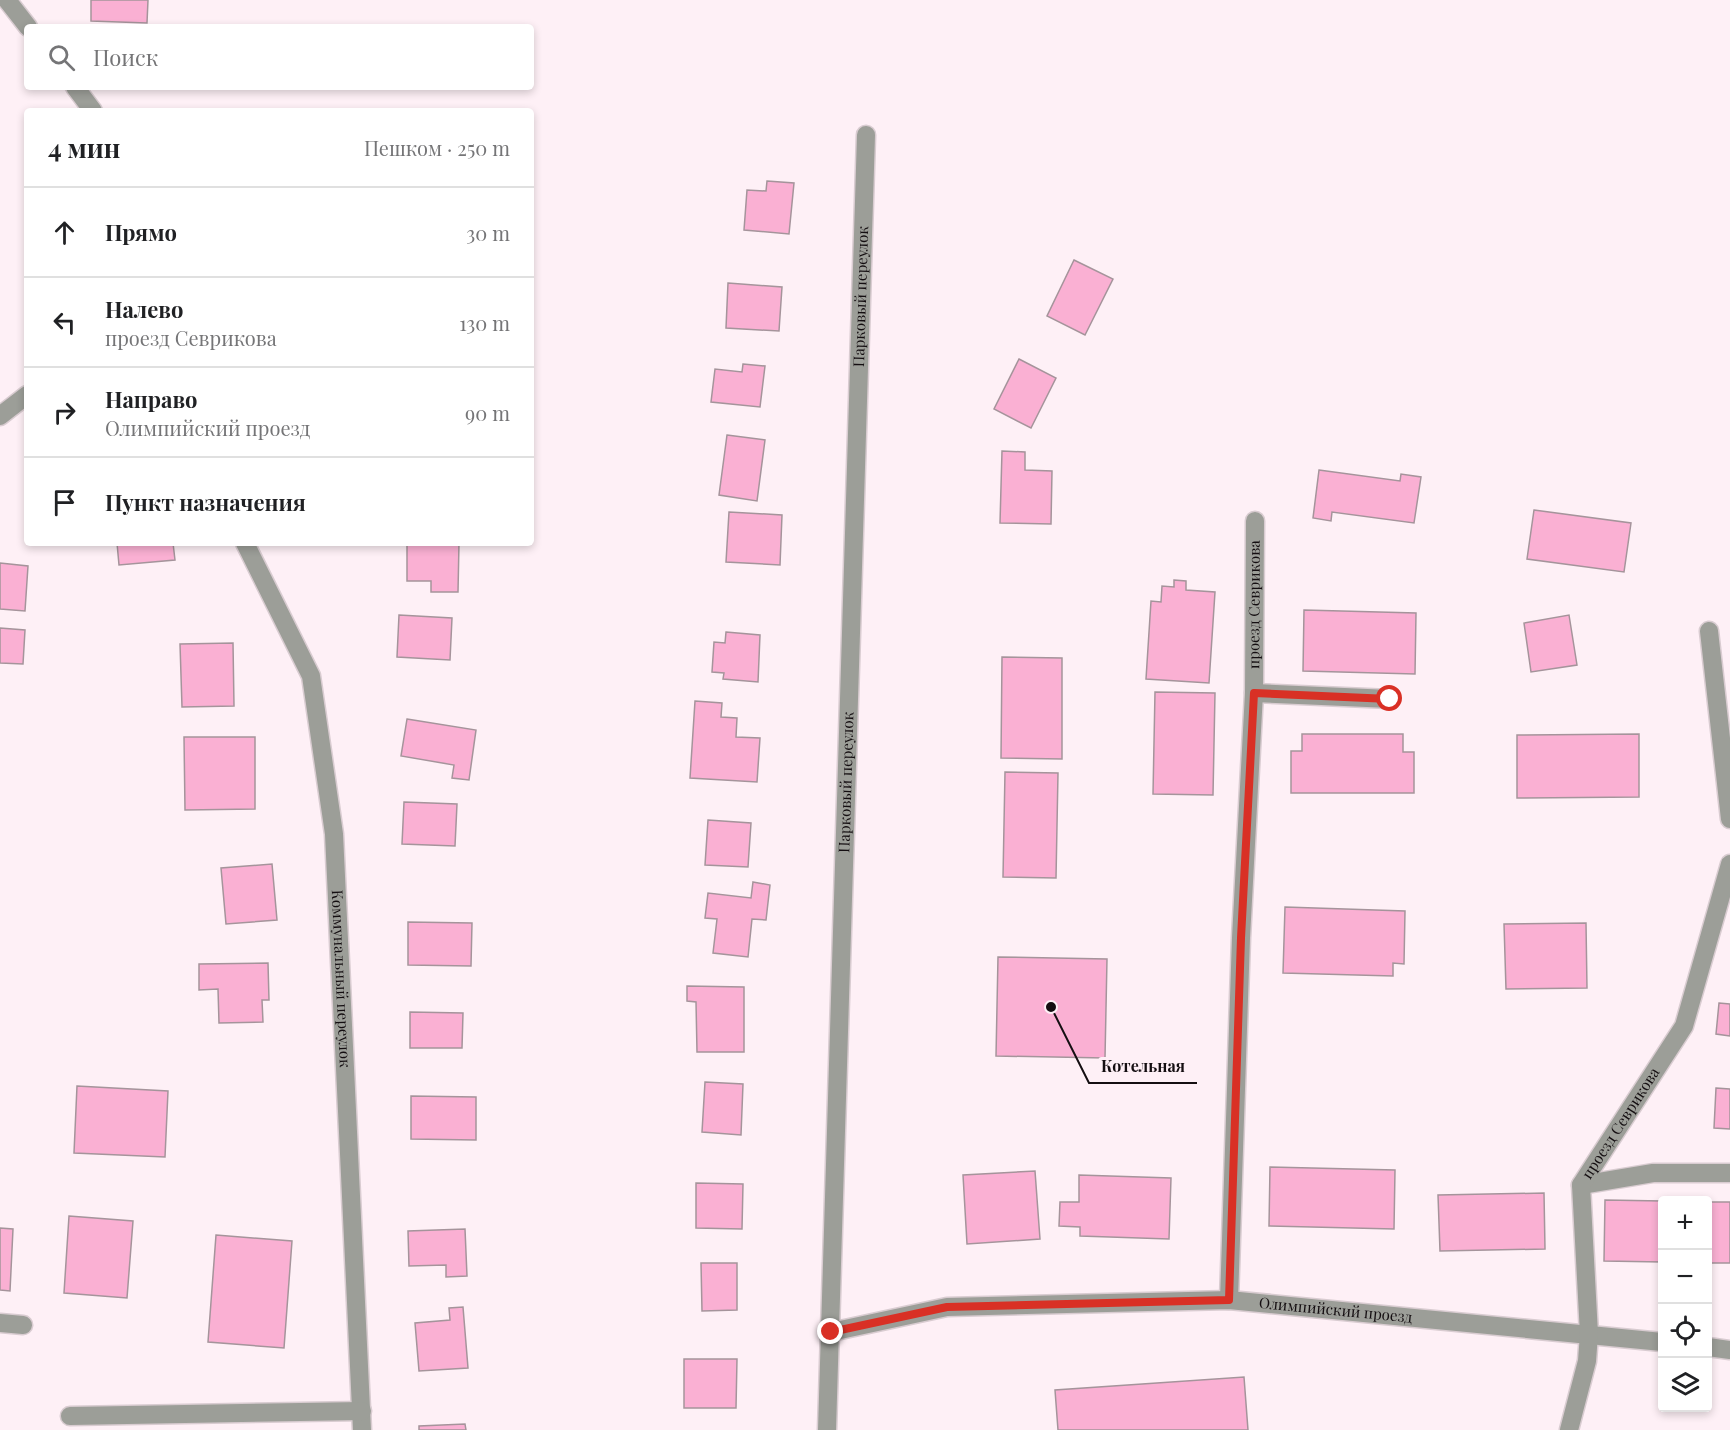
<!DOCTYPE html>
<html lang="ru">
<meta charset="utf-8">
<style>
body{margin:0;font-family:"Playfair Display",serif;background:#f6f6f6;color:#202124}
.controls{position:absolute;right:18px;bottom:18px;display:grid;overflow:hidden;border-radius:6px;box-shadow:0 3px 9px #0003}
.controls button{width:54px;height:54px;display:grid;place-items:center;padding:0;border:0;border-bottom:2px solid #e0e0e0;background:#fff;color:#202124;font:30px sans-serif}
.stop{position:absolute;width:18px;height:18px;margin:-14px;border:4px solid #d93025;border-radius:50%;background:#fff}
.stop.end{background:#d93025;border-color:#fff;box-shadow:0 2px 6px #0008}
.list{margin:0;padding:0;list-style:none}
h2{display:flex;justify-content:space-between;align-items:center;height:78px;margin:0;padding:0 24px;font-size:26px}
h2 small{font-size:20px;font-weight:400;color:#757577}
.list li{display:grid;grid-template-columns:39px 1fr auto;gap:18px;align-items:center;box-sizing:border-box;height:90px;padding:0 24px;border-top:2px solid #e0e0e0}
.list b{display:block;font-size:22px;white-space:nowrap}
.list p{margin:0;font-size:20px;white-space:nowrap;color:#757577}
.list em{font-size:20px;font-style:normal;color:#757577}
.icon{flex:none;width:33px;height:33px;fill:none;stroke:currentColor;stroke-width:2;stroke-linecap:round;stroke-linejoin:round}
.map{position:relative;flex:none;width:1730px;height:1430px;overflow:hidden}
.search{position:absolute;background:#fff;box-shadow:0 3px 9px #0003;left:24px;top:24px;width:510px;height:66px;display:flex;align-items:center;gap:15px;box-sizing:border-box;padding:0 21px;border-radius:6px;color:#757577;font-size:22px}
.panel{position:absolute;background:#fff;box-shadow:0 3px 9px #0003;left:24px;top:108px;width:510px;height:438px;border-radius:6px}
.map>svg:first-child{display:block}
.building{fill:#fab0d3;stroke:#a5949b;stroke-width:1.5}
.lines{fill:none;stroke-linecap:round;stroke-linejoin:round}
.minor-casing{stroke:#d9ccd1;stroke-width:21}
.minor{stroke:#9c9e98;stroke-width:18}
.route{stroke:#d93025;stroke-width:8}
.labels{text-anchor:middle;stroke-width:6;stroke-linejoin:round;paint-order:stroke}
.street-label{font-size:15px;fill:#140e11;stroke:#fef0f6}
.leader{fill:none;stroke:#140e11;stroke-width:2}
.callout-dot{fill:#140e11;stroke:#fef0f6;stroke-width:2}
.callout-label{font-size:16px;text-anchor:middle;font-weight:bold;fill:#140e11;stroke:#fef0f6;stroke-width:6;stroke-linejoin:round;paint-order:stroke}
</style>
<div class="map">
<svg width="1730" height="1430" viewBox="0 0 1730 1430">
<rect width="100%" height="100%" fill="#fef0f6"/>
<g class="building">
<polygon points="91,0 148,0 147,23 91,21"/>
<polygon points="767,181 794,183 789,234 744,230 747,190 766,191"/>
<polygon points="1074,260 1113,279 1085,335 1047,316"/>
<polygon points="728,283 782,287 779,331 726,328"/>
<polygon points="1019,359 1056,378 1031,428 994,409"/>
<polygon points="743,364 765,366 760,407 711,402 715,369 742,372"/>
<polygon points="727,435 765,440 757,501 719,495"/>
<polygon points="1002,451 1025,452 1025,470 1052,471 1051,524 1000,523"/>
<polygon points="1319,470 1400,481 1401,474 1421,477 1414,523 1332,512 1331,521 1313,518"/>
<polygon points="1534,510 1631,523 1624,572 1527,559"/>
<polygon points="729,512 782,515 780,565 726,562"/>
<polygon points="117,543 173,543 175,560 119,565"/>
<polygon points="407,543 459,543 458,592 431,592 431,581 407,581"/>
<polygon points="0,563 28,566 25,611 0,609"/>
<polygon points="1174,580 1186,581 1186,590 1215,592 1209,683 1146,679 1151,601 1161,602 1162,586 1174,587"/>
<polygon points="1304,610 1416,613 1415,674 1303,671"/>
<polygon points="399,615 452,618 450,660 397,657"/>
<polygon points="1569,615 1577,665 1531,672 1524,623"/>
<polygon points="0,628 25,630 23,664 0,663"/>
<polygon points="726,632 760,635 758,682 723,679 724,673 712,672 714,642 725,643"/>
<polygon points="233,643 234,706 182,707 180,644"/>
<polygon points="1002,657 1062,658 1062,759 1001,758"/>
<polygon points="1155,692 1215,693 1213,795 1153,794"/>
<polygon points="695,701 722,703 721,717 737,718 736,737 760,738 757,782 690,778"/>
<polygon points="407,719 476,730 469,780 452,778 454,765 401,756"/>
<polygon points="1302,734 1403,734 1403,752 1414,752 1414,793 1291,793 1291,751 1302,751"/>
<polygon points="1639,734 1639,797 1517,798 1517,735"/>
<polygon points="184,737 255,737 255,809 185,810"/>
<polygon points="1005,772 1058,773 1056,878 1003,877"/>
<polygon points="404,802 457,804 455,846 402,844"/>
<polygon points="708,820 751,823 748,867 705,865"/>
<polygon points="272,864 277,920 226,924 221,868"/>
<polygon points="753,882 770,885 766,920 752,919 748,957 713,953 717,919 705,918 708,893 751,898"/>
<polygon points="1285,907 1405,911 1404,964 1393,963 1393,976 1283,973"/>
<polygon points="408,922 472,923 471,966 408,965"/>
<polygon points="1586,923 1587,988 1506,989 1504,924"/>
<polygon points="998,957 1107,959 1105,1058 996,1056"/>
<polygon points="268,963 269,1000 262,1000 263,1022 219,1023 218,989 199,990 199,964"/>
<polygon points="687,986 744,987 744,1052 697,1052 696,1002 687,1001"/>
<polygon points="1719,1003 1730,1004 1730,1036 1716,1034"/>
<polygon points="410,1012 463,1013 462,1048 410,1048"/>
<polygon points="705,1082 743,1084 741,1135 702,1132"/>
<polygon points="77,1086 168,1091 165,1157 74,1153"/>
<polygon points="1716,1088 1730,1089 1730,1129 1714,1128"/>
<polygon points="411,1096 476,1097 476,1140 411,1139"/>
<polygon points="1270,1167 1395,1170 1394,1229 1269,1226"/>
<polygon points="1035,1171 1040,1239 967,1244 963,1175"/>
<polygon points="1079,1175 1171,1178 1169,1239 1080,1236 1080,1227 1059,1226 1060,1202 1079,1202"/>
<polygon points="696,1183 743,1184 742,1229 696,1228"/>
<polygon points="1544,1193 1545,1249 1440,1251 1438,1195"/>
<polygon points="1605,1200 1662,1201 1662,1262 1604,1261"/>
<rect x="1708" y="1202" width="22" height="61"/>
<polygon points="69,1216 133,1221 127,1298 64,1293"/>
<polygon points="0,1228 13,1229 10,1291 0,1290"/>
<polygon points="465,1229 467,1276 446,1277 446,1265 409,1266 408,1231"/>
<polygon points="216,1235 292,1241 284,1348 208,1342"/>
<polygon points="701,1263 737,1263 737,1310 702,1311"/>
<polygon points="463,1307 468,1368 419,1371 415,1323 450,1320 449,1308"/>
<polygon points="684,1359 737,1359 736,1408 684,1408"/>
<polygon points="1244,1377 1248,1430 1058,1430 1055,1390"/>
<polygon points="465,1424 466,1430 419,1430 419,1426"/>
</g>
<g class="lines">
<defs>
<g id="minor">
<polyline points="7,0 28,27"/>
<polyline points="75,87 93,111"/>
<polyline points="0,416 27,395"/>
<path id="s1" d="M245,543l66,133 23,158 28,596"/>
<polyline points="1709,631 1730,819"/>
<polyline points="1254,693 1390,699"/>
<polyline points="1581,1185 1653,1173 1730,1173"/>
<path id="s2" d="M1229,1300l12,-362 13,-245 1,-172"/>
<polyline points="0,1323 23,1325"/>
<path id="s3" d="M831,1332l116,-25 282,-7 433,42"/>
<polyline points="1708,1347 1730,1350"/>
<polyline points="70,1416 362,1411"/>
<path id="s4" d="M827,1430l39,-1295"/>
<path id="s5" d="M1569,1430l18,-69 2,-27 -8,-149 103,-159 46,-162"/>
</g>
</defs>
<use href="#minor" class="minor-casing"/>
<use href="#minor" class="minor"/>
</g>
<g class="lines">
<polyline class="route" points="831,1332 947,1307 1229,1300 1241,938 1254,693 1390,699"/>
</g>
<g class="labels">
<g class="street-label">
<text dy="5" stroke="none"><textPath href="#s4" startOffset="1134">Парковый переулок</textPath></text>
<text dy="5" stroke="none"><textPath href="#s2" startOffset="696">проезд Севрикова</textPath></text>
<text dy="5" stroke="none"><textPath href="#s4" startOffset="648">Парковый переулок</textPath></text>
<text dy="5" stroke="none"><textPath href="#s1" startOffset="453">Коммунальный переулок</textPath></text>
<text dy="5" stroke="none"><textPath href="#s5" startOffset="321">проезд Севрикова</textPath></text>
<text dy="5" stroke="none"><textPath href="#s3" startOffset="508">Олимпийский проезд</textPath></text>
</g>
</g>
<path class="leader" d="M1051 1007L1089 1083H1197"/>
<circle class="callout-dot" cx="1051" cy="1007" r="6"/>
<g class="callout-label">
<text x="1143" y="1072">Котельная</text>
</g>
</svg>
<div class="controls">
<button>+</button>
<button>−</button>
<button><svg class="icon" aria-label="locate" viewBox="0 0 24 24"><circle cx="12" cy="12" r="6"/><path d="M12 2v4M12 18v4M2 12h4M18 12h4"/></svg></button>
<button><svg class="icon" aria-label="layers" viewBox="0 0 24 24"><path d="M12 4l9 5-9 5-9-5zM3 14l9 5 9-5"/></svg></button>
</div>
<div class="stop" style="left:1390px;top:699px"></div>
<div class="stop end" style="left:831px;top:1332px"></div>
<div class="search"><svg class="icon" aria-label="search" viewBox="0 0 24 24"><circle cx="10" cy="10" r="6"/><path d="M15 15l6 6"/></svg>Поиск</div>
<section class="panel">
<h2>4 мин<small>Пешком · 250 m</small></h2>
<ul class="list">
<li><svg class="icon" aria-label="ahead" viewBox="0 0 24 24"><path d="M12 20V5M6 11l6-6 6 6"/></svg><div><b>Прямо</b></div><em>30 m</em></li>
<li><svg class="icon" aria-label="left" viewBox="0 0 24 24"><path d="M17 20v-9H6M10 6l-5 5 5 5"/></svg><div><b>Налево</b><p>проезд Севрикова</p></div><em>130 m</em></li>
<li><svg class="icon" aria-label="right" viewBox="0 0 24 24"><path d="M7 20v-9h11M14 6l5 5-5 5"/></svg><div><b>Направо</b><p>Олимпийский проезд</p></div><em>90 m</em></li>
<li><svg class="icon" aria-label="arrive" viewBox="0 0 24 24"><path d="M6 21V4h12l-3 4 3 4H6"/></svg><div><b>Пункт назначения</b></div></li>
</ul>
</section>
</div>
